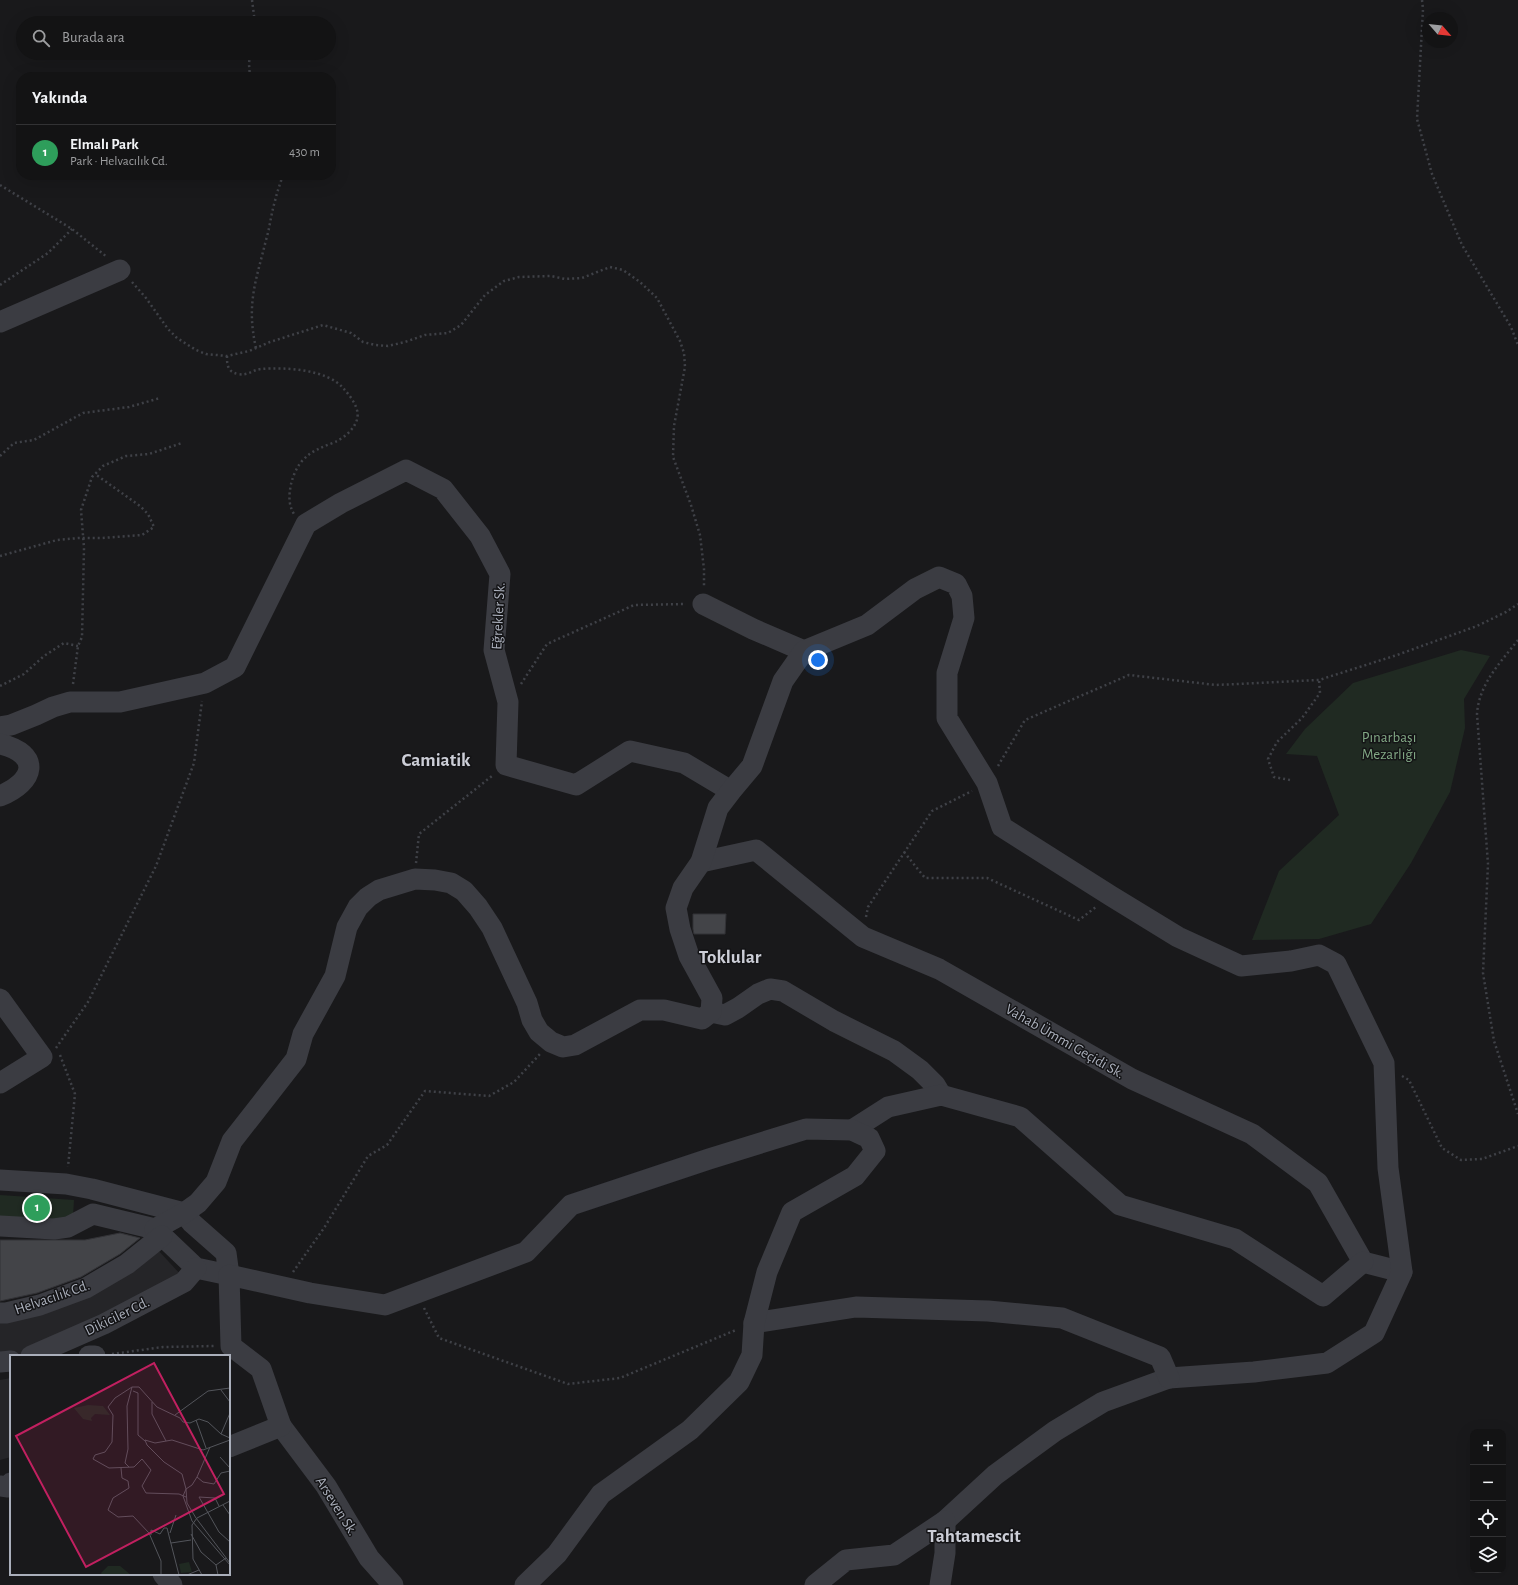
<!DOCTYPE html>
<html lang="tr">
<meta charset="utf-8">
<style>
body{margin:0;font-family:"Alegreya Sans",sans-serif;background:#202022;color:#f1f3f6}
.controls{position:absolute;right:12px;bottom:12px;display:grid;overflow:hidden;border-radius:8px;box-shadow:0 4px 16px #0002}
.controls button{width:36px;height:36px;display:grid;place-items:center;padding:0;border:0;border-bottom:1px solid #323234;background:#131314;color:#f1f3f6;font:20px sans-serif}
.compass{position:absolute;left:1422px;top:12px;width:36px;height:36px;border-radius:50%;background:#131314;box-shadow:0 4px 16px #0002;rotate:118deg}
.you{position:absolute;left:818px;top:660px;width:14px;height:14px;margin:-10px;border:3px solid #fff;border-radius:50%;background:#1a73e8;box-shadow:0 0 0 6px #1a73e833}
.badge{display:grid;place-items:center;width:26px;height:26px;border-radius:50%;background:#fbbc30;color:#fff;font-size:13px;font-weight:700}
.pin{position:absolute;translate:-50% -50%;border:2px solid #fff;box-shadow:0 1px 4px #0006}
.list{margin:0;padding:0;list-style:none}
h2{display:flex;justify-content:space-between;align-items:center;height:52px;margin:0;padding:0 16px;font-size:17px}
h2 small{font-size:13px;font-weight:400;color:#9d9ea0}
.list li{display:grid;grid-template-columns:26px 1fr auto;gap:12px;align-items:center;box-sizing:border-box;height:56px;padding:0 16px;border-top:1px solid #323234}
.list b{display:block;font-size:15px;white-space:nowrap}
.list p{margin:0;font-size:13px;white-space:nowrap;color:#9d9ea0}
.list em{font-size:13px;font-style:normal;color:#9d9ea0}
.icon{flex:none;width:22px;height:22px;fill:none;stroke:currentColor;stroke-width:2;stroke-linecap:round;stroke-linejoin:round}
.map{position:relative;flex:none;width:1518px;height:1585px;overflow:hidden}
.search{position:absolute;background:#131314;box-shadow:0 4px 16px #0002;left:16px;top:16px;width:320px;height:44px;display:flex;align-items:center;gap:10px;box-sizing:border-box;padding:0 14px;border-radius:22px;color:#9d9ea0;font-size:15px}
.panel{position:absolute;background:#131314;box-shadow:0 4px 16px #0002;left:16px;top:72px;width:320px;height:108px;border-radius:16px}
.map>svg:first-child{display:block}
.built{fill:#252528}
.green{fill:#202a22}
.building{fill:#434448;stroke:#333337}
.lines{fill:none;stroke-linecap:round;stroke-linejoin:round}
.path{stroke:#3f4147;stroke-width:2.5;stroke-dasharray:2 3;stroke-linecap:butt}
.minor{stroke:#3b3c42;stroke-width:21}
.labels{text-anchor:middle;stroke-width:3;stroke-linejoin:round;paint-order:stroke}
.street-label{font-size:15px;fill:#aaafbb;stroke:#141416}
.park-label{font-size:15px;fill:#81a784;stroke:#141416}
.district-label{font-size:19px;font-weight:bold;fill:#ccced7;stroke:#141416}
.inset-road{fill:none;stroke:#53555b;stroke-width:1}
.view{fill:#c12060;fill-opacity:0.15;stroke:#c12060;stroke-width:2}
.inset-edge{fill:none;stroke:#aaafbb;stroke-width:2}
</style>
<div class="map">
<svg width="1518" height="1585" viewBox="0 0 1518 1585">
<rect width="100%" height="100%" fill="#19191b"/>
<g class="built">
<polygon points="156,1248 181,1275 30,1353 0,1358 0,1318"/>
<polygon points="11,1378 11,1457 0,1460 0,1380"/>
</g>
<g class="green">
<polygon points="1461,650 1490,656 1464,699 1465,728 1450,792 1411,863 1371,924 1319,939 1252,940 1279,871 1339,815 1317,756 1286,754 1305,729 1353,683"/>
<polygon points="0,1195 74,1200 73,1216 63,1224 0,1220"/>
</g>
<g class="building">
<polygon points="693,914 726,914 725,934 694,934 693,929"/>
<polygon points="120,1233 140,1238 120,1254 81,1277 37,1293 0,1301 0,1240 85,1240"/>
</g>
<g class="lines">
<g class="path">
<polyline points="252,0 255,23"/>
<polyline points="1422,0 1423,9 1417,119 1432,174 1462,245 1511,327 1518,345"/>
<polyline points="250,77 249,64 250,53"/>
<polyline points="0,185 72,229 107,257"/>
<polyline points="132,282 146,298 168,329 177,338 196,350 206,354 227,356 249,351 270,342 323,325 351,333 363,342 375,345 388,346 405,342 425,335 448,333 461,325 485,295 504,281 519,277 551,276 565,279 582,278 610,267 623,270 640,282 657,298 680,341 684,353 685,367 674,426 673,457 691,505 700,535 704,569 704,586"/>
<polyline points="0,285 48,253 72,229"/>
<path d="M256,348c-10,-44 0,-67 10,-108 4,-13 5,-26 9,-39 2,-9 5,-17 8,-26"/>
<path d="M227,356c0,8 0,16 11,18 10,2 14,-4 23,-5 23,-2 67,0 83,20 5,6 11,13 13,21 4,14 -11,27 -22,32 -12,5 -23,8 -32,18 -6,6 -10,16 -12,24 -2,11 -3,20 3,30"/>
<polyline points="0,456 14,443 34,440 83,413 129,407 160,398"/>
<polyline points="0,556 57,540 79,538 102,538 142,535 154,527 148,514 140,506 95,474"/>
<path d="M1518,640c-18,23 -39,44 -41,74l11,150 -5,109 11,68 24,73"/>
<polyline points="73,684 78,646 82,637 84,548 81,510 92,477 103,466 126,456 149,454 182,443"/>
<polyline points="521,684 547,644 634,605 686,604"/>
<polyline points="0,686 24,674 44,656 64,643 78,646"/>
<polyline points="998,766 1025,720 1129,675 1216,685 1319,680 1397,655 1477,626 1506,612 1518,604"/>
<polyline points="1290,780 1274,777 1268,759 1277,742 1302,718 1320,693 1319,680"/>
<polyline points="904,852 925,878 987,878 1079,920 1096,907"/>
<polyline points="416,863 419,834 492,776"/>
<polyline points="866,917 868,907 932,811 972,791"/>
<polyline points="56,1048 88,1002 156,866 194,763 202,701"/>
<polyline points="60,1055 75,1094 68,1167"/>
<polyline points="1402,1076 1409,1080 1442,1148 1461,1160 1482,1159 1518,1146"/>
<polyline points="293,1272 324,1228 368,1156 387,1145 425,1091 489,1096 514,1082 540,1054"/>
<polyline points="424,1308 439,1338 568,1384 620,1378 736,1330"/>
<polyline points="112,1354 163,1347 214,1346"/>
</g>
<g class="minor">
<polyline points="0,322 120,270"/>
<polyline points="703,604 753,629 804,651"/>
<polyline points="0,727 11,725 36,715 53,707 70,702 120,702 205,683 235,667 306,524 341,503 406,470 443,489 480,536 500,574 494,650 508,702 506,765 576,785 630,751 684,763 731,791"/>
<path d="M0,744c42,10 35,38 0,52"/>
<polyline points="701,862 756,850 863,937 939,969 1132,1079 1252,1134 1318,1183 1363,1262 1402,1272"/>
<polyline points="0,999 42,1057 0,1083"/>
<polyline points="711,1012 725,1015 738,1008 758,994 770,989 783,991 834,1021 894,1051 920,1070 935,1085 941,1095"/>
<polyline points="852,1130 888,1107 941,1095 1020,1117 1120,1205 1235,1239 1323,1296 1363,1262"/>
<polyline points="0,1180 66,1184 92,1189 184,1213 192,1223 226,1253 229,1275 196,1268 155,1229 93,1214 68,1227 54,1229 0,1226"/>
<polyline points="155,1229 184,1213 198,1203 216,1182 232,1141 296,1059 303,1034 335,976 347,927 358,907 368,897 379,890 415,879 435,880 451,883 464,891 478,907 492,928 527,1003 532,1020 539,1032 551,1042 563,1047 575,1045 640,1010 664,1010 702,1019 711,1012 712,998 689,956 680,929 676,908 683,888 701,862 718,808 731,791 752,766 783,681 804,651 867,625 915,589 939,577 956,584 962,596 964,618 947,673 947,718 987,783 1002,827 1111,896 1178,937 1241,966 1291,961 1319,955 1336,964 1384,1063 1388,1168 1402,1272 1374,1333 1327,1363 1254,1372 1169,1378 1103,1402 1055,1431 995,1475 945,1521 894,1555 846,1560 815,1585"/>
<polyline points="0,1313 6,1313 40,1305 86,1288 127,1264 162,1236"/>
<polyline points="754,1323 856,1307 988,1311 1062,1318 1160,1357 1169,1378"/>
<polyline points="31,1356 104,1324 184,1282 196,1268"/>
<polyline points="89,1356 95,1356"/>
<polyline points="0,1362 11,1361"/>
<polyline points="281,1426 326,1486 369,1558 393,1585"/>
<polyline points="229,1447 281,1426 261,1369 231,1346 229,1275 310,1293 385,1305 526,1252 571,1205 709,1159 806,1129 852,1130 869,1138 875,1151 855,1176 792,1212 767,1272 754,1323 752,1355 739,1382 690,1430 601,1494 557,1554 525,1585"/>
<polyline points="0,1486 8,1487 11,1483"/>
<polyline points="163,1574 172,1585"/>
<polyline points="940,1585 945,1553 945,1521"/>
</g>
</g>
<g class="labels">
<g class="street-label">
<text transform="translate(498 616) rotate(-87)" y="5">Eğrekler Sk.</text>
<text transform="translate(1065 1041) rotate(30)" y="5">Vahab Ümmi Geçidi Sk.</text>
<text transform="translate(52 1297) rotate(-19)" y="5">Helvacılık Cd.</text>
<text transform="translate(117 1316) rotate(-26)" y="5">Dikiciler Cd.</text>
<text transform="translate(337 1506) rotate(58)" y="5">Arseven Sk.</text>
</g>
<g class="park-label">
<text x="1389" y="742">Pınarbaşı<tspan x="1389" dy="17">Mezarlığı</tspan></text>
</g>
<g class="district-label">
<text x="436" y="766">Camiatik</text>
<text x="730" y="963">Toklular</text>
<text x="974" y="1542">Tahtamescit</text>
</g>
</g>
<g transform="translate(10 1355)">
<rect width="220" height="220" fill="#19191b"/>
<path d="M78,50l15,1 7,9 -15,-1 -4,4 1,3 -9,-2 -9,-11zM179,207l3,10 -11,1 -2,-9zM98,211h12l11,9h-29l-1,-2z" fill="#202a22"/>
<path class="inset-road" d="M211,35l9,12M123,36l5,2v42l7,6M142,47v12l14,27M165,60l33,-24 22,-3M186,65l10,28M211,79l9,-21M220,85l-27,10 -31,-10 -17,3 -10,-3 2,5 17,17 18,12 4,15 6,-4 5,-8 6,5 11,2 7,-11 9,-2M210,102l10,11M119,112l-4,-4 3,-14 -1,-43 5,-19M111,113l1,10 6,3 1,7 -16,10 -5,12 10,7 15,-1 16,17 12,28v14M187,122l13,-30M176,142l-7,-3 -33,-1 -4,-7 9,-16 -9,-11 -8,8 -25,1 -16,-9 2,-4 10,-3 7,-10 1,-27 -5,-8 7,-9 17,-11h7l18,20 23,11 3,4 7,1 9,-4 9,3 13,12 9,4M213,150l7,10M209,151l-4,-8 -16,-1 20,35 11,10M160,178l6,-18M181,179l10,18 15,13 2,10M141,180v-5l9,4 4,-6h3l12,47M161,188l20,-3M220,208l-34,-45 -9,-15 -1,-14 -3,7 9,25 38,44M206,210l10,-7M177,220l12,-5M192,220l-9,-16 -1,-34 5,-7 33,-17"/>
<path class="view" d="M144,8l70,131 -138,73 -70,-131z"/>
<rect width="220" height="220" class="inset-edge"/>
</g>
</svg>
<div class="controls">
<button>+</button>
<button>−</button>
<button><svg class="icon" aria-label="locate" viewBox="0 0 24 24"><circle cx="12" cy="12" r="6"/><path d="M12 2v4M12 18v4M2 12h4M18 12h4"/></svg></button>
<button><svg class="icon" aria-label="layers" viewBox="0 0 24 24"><path d="M12 4l9 5-9 5-9-5zM3 14l9 5 9-5"/></svg></button>
</div>
<svg class="compass" viewBox="-18 -18 36 36"><path d="M0-13l5 13h-10z" fill="#e53935"/><path d="M0 13l5-13h-10z" fill="#9d9ea0"/></svg>
<div class="you"></div>
<div class="pin badge" style="left:37px;top:1208px;background:#2e9e5b">1</div>
<div class="search"><svg class="icon" aria-label="search" viewBox="0 0 24 24"><circle cx="10" cy="10" r="6"/><path d="M15 15l6 6"/></svg>Burada ara</div>
<section class="panel">
<h2>Yakında<small></small></h2>
<ul class="list">
<li><span class="badge" style="background:#2e9e5b">1</span><div><b>Elmalı Park</b><p>Park · Helvacılık Cd.</p></div><em>430 m</em></li>
</ul>
</section>
</div>
